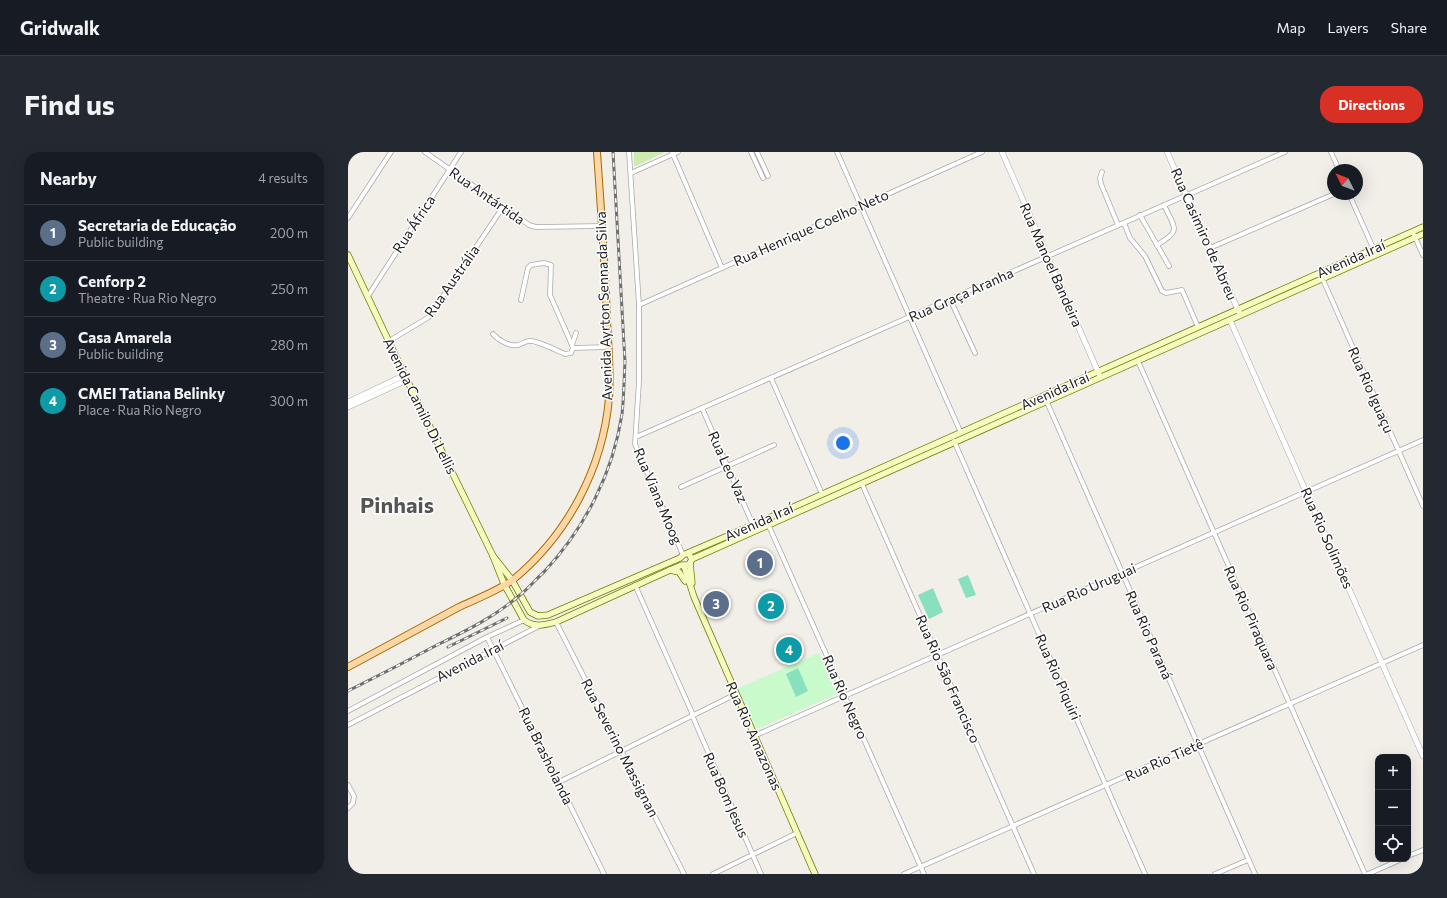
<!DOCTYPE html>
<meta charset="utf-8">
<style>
body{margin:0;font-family:Commissioner,sans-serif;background:#242831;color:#f1f3f6}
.controls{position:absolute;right:12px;bottom:12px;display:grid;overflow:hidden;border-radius:8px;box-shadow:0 4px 16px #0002}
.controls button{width:36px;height:36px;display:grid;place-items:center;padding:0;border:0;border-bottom:1px solid #363941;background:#171b24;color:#f1f3f6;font:20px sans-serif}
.compass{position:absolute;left:979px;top:12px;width:36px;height:36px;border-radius:50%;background:#171b24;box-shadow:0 4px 16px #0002;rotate:312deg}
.you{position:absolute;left:495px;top:291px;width:14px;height:14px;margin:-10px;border:3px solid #fff;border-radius:50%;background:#1a73e8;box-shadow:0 0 0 6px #1a73e833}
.badge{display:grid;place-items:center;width:26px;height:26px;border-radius:50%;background:#d93025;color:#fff;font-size:13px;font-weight:700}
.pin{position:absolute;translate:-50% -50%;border:2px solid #fff;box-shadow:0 1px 4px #0006}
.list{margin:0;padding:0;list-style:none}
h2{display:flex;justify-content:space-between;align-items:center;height:52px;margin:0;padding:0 16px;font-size:17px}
h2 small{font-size:13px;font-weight:400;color:#9ea1a6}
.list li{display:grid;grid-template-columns:26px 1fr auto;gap:12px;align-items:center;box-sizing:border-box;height:56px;padding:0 16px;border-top:1px solid #363941}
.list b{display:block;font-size:15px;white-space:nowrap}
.list p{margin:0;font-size:13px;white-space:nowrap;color:#9ea1a6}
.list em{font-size:13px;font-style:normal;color:#9ea1a6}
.icon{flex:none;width:22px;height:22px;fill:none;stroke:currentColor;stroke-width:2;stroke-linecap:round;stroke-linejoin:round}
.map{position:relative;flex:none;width:1075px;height:722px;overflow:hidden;border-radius:16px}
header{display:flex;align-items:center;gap:24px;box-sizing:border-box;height:56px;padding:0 20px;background:#171b24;border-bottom:1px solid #363941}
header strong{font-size:19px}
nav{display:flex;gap:22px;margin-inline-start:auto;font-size:14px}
.intro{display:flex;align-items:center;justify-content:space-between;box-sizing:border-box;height:96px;padding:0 24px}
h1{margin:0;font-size:28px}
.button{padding:10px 18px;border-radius:16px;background:#d93025;color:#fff;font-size:14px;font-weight:700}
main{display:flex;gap:24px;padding:0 24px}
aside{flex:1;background:#171b24;border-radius:16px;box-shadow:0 4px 16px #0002}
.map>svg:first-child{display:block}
.grass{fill:#cdebb0}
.park{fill:#c8facc}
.pitch{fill:#88e0be}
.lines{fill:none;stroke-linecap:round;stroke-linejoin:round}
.minor-casing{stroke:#a9a9a9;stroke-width:5.5}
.tertiary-casing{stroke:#a9a9a9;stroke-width:6}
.secondary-casing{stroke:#707d05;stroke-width:7}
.primary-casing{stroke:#a06b00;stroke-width:8}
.minor{stroke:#fff;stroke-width:4}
.tertiary{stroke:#fff;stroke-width:5}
.secondary{stroke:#f7fabf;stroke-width:5.5}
.primary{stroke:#fcd6a4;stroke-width:6}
.rail-casing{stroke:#707070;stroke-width:3}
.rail{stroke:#fff;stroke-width:1.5;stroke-dasharray:4.5;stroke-linecap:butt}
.labels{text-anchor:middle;stroke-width:3;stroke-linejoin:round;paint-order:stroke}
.street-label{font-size:14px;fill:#222;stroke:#fff}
.town-label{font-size:22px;font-weight:bold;fill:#555;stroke:#fff}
</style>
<header>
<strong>Gridwalk</strong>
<nav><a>Map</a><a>Layers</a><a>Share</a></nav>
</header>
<div class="intro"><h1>Find us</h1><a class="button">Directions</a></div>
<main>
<aside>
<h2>Nearby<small>4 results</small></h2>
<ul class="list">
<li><span class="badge" style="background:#5c6f8a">1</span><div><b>Secretaria de Educação</b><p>Public building</p></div><em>200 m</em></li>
<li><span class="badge" style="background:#0f9aa8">2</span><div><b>Cenforp 2</b><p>Theatre · Rua Rio Negro</p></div><em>250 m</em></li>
<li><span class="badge" style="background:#5c6f8a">3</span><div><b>Casa Amarela</b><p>Public building</p></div><em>280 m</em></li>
<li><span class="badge" style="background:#0f9aa8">4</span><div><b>CMEI Tatiana Belinky</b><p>Place · Rua Rio Negro</p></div><em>300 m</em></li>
</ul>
</aside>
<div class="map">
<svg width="1075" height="722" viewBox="0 0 1075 722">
<rect width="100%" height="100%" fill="#f2efe9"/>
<polygon class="grass" points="286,0 317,0 288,14 286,13"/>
<polygon class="park" points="471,501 489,542 409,577 390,536"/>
<g class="pitch">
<polygon points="620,423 628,443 618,446 610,427"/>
<polygon points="585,436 595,460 581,467 570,443"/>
<polygon points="450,516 460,539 448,545 438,522"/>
</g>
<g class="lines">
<defs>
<g id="minor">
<polyline points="77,0 181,73 188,75 254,74"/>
<polyline points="281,0 291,153 291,229 287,292 335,403"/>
<polyline points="324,0 374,116"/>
<polyline points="403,0 415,26"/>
<polyline points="409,0 420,24"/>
<polyline points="489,0 613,281"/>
<polyline points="983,0 991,18"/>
<polyline points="754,20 752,26 753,32 770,73"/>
<polyline points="283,21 330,0"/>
<polyline points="1001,42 1026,98"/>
<polyline points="792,63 821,114"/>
<polyline points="0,66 43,0"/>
<polyline points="776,71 782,86 797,104 814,139 818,141 834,138 850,175"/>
<polyline points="1066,83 1075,103"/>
<path d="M809,93c25,-15 18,-16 7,-40"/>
<polyline points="862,96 986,42"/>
<polyline points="972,121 1075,354"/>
<polyline points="20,144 113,0"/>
<polyline points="602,147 627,201"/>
<polyline points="173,148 180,116 183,113 196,111 203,113 202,143 224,193"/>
<polyline points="291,153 634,0"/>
<polyline points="228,181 224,193 225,196 260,195"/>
<path d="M145,182c5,6 17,13 25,11 7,-2 9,-6 18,-3 10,3 20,8 29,12l6,-1 2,-5"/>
<polyline points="41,189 81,165 155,55"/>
<polyline points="790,209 1017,722"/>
<polyline points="423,226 474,342"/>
<polyline points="698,248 907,722"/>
<polyline points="354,256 405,373"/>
<polyline points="288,285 937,0"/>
<polyline points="606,289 797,722"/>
<polyline points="514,332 686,722"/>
<polyline points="333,335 426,293"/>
<polyline points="420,372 576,722"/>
<polyline points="287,433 345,563"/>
<polyline points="208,470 336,722"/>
<polyline points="139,485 256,722"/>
<polyline points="0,559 139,485 176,468"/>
<polyline points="344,563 413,722"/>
<polyline points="0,573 191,474"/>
<polyline points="406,584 1075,288"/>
<polyline points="211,630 388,542"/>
<polyline points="0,633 6,644 5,651 0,656"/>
<polyline points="1060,704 1075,698"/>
<polyline points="365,722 449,681"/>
<polyline points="556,722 1075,493"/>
<polyline points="867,722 900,708"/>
<polyline points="1020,722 1054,707"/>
</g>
<g id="tertiary">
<polyline points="654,0 751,222"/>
<polyline points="819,0 891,160"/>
<polyline points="882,168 1075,604"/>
<polyline points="0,250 57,223"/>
<polyline points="0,255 59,228"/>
</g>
<g id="secondary">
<path d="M0,103l59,125 86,176 11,28 20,36c10,8 20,5 32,2l114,-52 12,-5h7l3,-6 -2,-3"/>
<polyline points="145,404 164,428 182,460 190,464 200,463 332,406 335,403 405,373 1075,75"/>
<polyline points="344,407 1075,82"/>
<polyline points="342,411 344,431"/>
<polyline points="336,414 346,445 467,722"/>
<polyline points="322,418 331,420 337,429"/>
</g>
<path id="primary" d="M0,515c37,-20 74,-40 111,-60 17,-8 41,-17 55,-28 54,-45 89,-111 95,-181 2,-26 -1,-53 -2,-78 -2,-56 -6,-112 -10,-168"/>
</defs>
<use href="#minor" class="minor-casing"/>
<use href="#tertiary" class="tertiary-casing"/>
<use href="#secondary" class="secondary-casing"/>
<use href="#primary" class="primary-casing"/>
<use href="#minor" class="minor"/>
<use href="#tertiary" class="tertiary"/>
<use href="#secondary" class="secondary"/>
<use href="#primary" class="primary"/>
<defs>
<g id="rail">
<polyline points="100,495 159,466"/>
<path d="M0,539c30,-15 59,-30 89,-46 29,-14 59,-29 83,-50 9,-7 16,-16 24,-23 41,-44 69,-99 78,-158 2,-17 2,-35 3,-52l-12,-210"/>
</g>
</defs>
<use href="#rail" class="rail-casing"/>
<use href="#rail" class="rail"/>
</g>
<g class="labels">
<g class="street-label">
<text transform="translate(139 44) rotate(35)" y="5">Rua Antártida</text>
<text transform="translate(66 72) rotate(-57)" y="5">Rua África</text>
<text transform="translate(463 76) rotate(-24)" y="5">Rua Henrique Coelho Neto</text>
<text transform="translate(856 82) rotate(66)" y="5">Rua Casimiro de Abreu</text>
<text transform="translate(1003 107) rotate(-24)" y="5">Avenida Iraí</text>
<text transform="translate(703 113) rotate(66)" y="5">Rua Manoel Bandeira</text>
<text transform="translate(104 129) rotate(-55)" y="5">Rua Austrália</text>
<text transform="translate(613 143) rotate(-24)" y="5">Rua Graça Aranha</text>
<text transform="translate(256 154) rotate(-92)" y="5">Avenida Ayrton Senna da Silva</text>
<text transform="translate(1023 238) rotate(66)" y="5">Rua Rio Iguaçu</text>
<text transform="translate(707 239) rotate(-24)" y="5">Avenida Iraí</text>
<text transform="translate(72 254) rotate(64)" y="5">Avenida Camilo Di Lellis</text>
<text transform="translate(380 315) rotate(66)" y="5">Rua Leo Vaz</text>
<text transform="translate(310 344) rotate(67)" y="5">Rua Viana Moog</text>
<text transform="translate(411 370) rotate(-24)" y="5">Avenida Iraí</text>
<text transform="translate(979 386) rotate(66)" y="5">Rua Rio Solimões</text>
<text transform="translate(741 436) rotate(-24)" y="5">Rua Rio Uruguai</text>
<text transform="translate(903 466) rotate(66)" y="5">Rua Rio Piraquara</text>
<text transform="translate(801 483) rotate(66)" y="5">Rua Rio Paraná</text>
<text transform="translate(122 509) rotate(-27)" y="5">Avenida Iraí</text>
<text transform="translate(710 525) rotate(66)" y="5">Rua Rio Piquiri</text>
<text transform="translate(600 527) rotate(66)" y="5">Rua Rio São Francisco</text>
<text transform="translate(497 545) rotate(66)" y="5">Rua Rio Negro</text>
<text transform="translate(406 584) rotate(66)" y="5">Rua Rio Amazonas</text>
<text transform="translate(272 596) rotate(63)" y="5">Rua Severino Massignan</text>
<text transform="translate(198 604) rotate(64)" y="5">Rua Brasholanda</text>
<text transform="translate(816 608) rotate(-24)" y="5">Rua Rio Tietê</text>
<text transform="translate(378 643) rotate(66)" y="5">Rua Bom Jesus</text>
</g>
<g class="town-label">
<text x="49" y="361">Pinhais</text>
</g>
</g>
</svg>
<div class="controls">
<button>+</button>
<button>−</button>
<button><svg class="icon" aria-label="locate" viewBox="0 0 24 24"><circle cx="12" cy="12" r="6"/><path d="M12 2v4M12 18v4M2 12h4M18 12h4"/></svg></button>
</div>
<svg class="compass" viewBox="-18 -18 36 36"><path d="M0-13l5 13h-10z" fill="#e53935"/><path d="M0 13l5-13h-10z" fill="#9ea1a6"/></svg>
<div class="you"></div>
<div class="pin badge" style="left:412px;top:411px;background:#5c6f8a">1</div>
<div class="pin badge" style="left:423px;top:454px;background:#0f9aa8">2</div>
<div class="pin badge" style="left:368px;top:452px;background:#5c6f8a">3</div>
<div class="pin badge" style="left:441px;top:498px;background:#0f9aa8">4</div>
</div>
</main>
